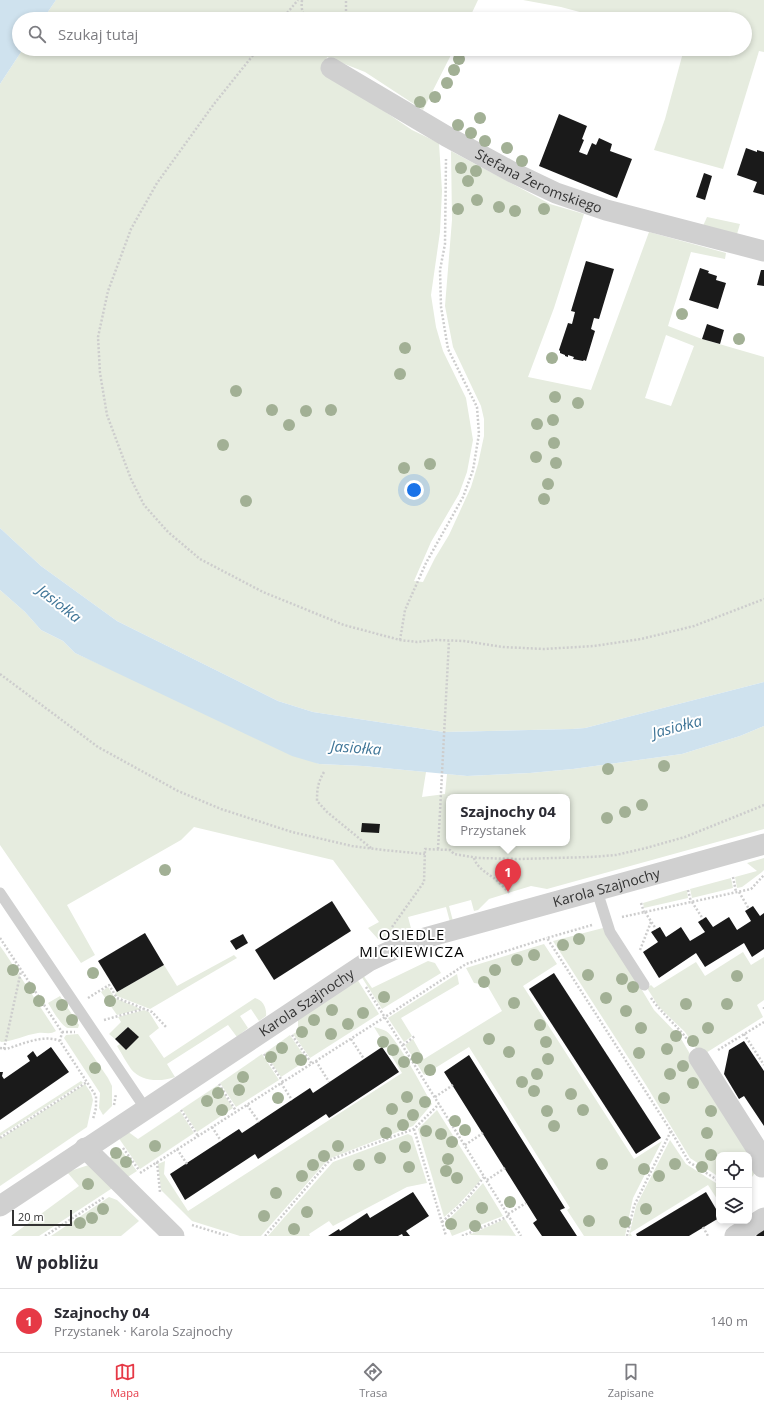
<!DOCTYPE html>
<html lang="pl">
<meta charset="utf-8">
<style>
body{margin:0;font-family:"Open Sans",sans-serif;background:#f2f2f3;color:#2b2b33}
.controls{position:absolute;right:12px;bottom:12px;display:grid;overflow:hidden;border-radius:8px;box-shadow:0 2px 6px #0003}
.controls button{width:36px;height:36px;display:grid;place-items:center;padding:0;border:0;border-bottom:1px solid #e1e1e2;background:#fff;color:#2b2b33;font:20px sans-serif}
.scale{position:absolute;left:12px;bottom:10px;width:60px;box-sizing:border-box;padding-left:4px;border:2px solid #333;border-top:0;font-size:11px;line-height:14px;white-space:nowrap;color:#333;-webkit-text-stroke:3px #fff;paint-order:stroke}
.you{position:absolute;left:414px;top:490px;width:14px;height:14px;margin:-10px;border:3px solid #fff;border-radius:50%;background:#1a73e8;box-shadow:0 0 0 6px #1a73e833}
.badge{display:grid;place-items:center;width:26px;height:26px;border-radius:50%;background:#e63946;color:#fff;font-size:13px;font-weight:700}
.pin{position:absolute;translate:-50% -33px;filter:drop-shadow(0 1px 2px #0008)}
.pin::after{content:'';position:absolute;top:21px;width:14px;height:12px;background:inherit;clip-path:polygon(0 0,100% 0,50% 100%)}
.popup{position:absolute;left:446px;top:794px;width:124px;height:52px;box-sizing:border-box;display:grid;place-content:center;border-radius:8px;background:#fff;filter:drop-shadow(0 1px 3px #0005);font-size:13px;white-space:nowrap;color:#7c7c81}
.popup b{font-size:15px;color:#2b2b33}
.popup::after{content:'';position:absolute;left:50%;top:100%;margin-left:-8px;border:8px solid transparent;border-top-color:#fff}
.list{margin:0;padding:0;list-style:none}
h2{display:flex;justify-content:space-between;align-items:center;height:52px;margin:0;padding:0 16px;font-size:17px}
h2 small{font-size:13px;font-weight:400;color:#7c7c81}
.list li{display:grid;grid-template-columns:26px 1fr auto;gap:12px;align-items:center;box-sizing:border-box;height:64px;padding:0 16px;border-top:1px solid #e1e1e2}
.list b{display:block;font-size:15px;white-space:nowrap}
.list p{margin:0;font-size:13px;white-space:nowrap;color:#7c7c81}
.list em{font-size:13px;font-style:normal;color:#7c7c81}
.icon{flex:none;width:22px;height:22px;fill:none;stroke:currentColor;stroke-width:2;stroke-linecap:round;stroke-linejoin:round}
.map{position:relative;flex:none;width:764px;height:1236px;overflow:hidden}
.search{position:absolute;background:#fff;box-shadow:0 2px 6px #0003;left:12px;right:12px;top:12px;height:44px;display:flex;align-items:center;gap:10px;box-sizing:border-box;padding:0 14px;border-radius:22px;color:#7c7c81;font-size:15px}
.sheet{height:116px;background:#fff}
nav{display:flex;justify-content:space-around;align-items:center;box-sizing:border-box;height:56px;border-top:1px solid #e1e1e2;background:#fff;font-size:11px;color:#7c7c81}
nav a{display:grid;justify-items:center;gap:2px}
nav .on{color:#e63946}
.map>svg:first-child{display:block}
.green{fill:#e6ecdf;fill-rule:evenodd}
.water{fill:#cfe2ee}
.building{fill:#1a1a1a}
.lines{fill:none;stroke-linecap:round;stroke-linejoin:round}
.path{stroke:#cdcdcd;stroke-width:2.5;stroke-dasharray:2 2;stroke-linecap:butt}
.service{stroke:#d0d0d0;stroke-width:11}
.minor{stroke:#d0d0d0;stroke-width:21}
.tree{fill:#a2b095}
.labels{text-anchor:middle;stroke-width:4;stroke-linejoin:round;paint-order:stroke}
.street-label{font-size:14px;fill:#333;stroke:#fff}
.water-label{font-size:15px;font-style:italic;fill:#3f7597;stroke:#fff}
.neighbourhood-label{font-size:15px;letter-spacing:1px;fill:#000;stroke:#fff}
</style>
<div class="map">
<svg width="764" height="1236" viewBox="0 0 764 1236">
<rect width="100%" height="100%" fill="#fff"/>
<g class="green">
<polygon points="56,0 478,0 469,19 43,19"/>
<polygon points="523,0 764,0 764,52 759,51 723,169 654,150 665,119 684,49 745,49 745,19 606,19 561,7"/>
<path d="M23,49h431l-31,61 -58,-38 -38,-15 -2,8 9,12 78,53 27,13 3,48 -2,41 -9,63 5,32 7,24 23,47 7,42 -6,32 -8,22 -28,48 -17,39 9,1 12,-24 14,-23 22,-48 7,-23 6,-28v-17l-3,-13 -28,-59 -8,-41 7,-86 -1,-69 99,53 34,10 -30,94 -26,69 63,13 58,-158 77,21 -1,6 -34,-7 -23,74 34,13 62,18v325l-179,46 -13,1 -128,3 -131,-20 -35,-11 -161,-80 -76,-55 -41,-38v-444zM666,335l28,11 -23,60 -26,-8z"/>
<polygon points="707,217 740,224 737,234 703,226"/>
<path d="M0,590l25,22 16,18 22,11 12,12 244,111 44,2 63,6 -4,25 23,-3 2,-20 20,2 63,-3 43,-4 109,-15 58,-18 24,-10v103l-217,60 -16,-3 -42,13 -11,11 -4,1 -3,-11 -22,6 4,15 -3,1 -4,-15 -38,10 4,15 -25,9 -9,-2 -10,-11 11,-6 -46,-62 -139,-33 -13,13 -114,65 28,50 -14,8 -81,-118zM449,797h118v46h-118z"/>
<polygon points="764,858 764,870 762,872 742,887 737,888 735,877 757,871 747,863"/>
<polygon points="731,878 733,888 692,898 690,889"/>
<polygon points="687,890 688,898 644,908 643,903"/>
<polygon points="603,928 607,932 654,1010 680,1037 736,1132 746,1142 755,1173 749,1181 749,1155 719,1155 719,1177 690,1158 646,1085 553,941"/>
<polygon points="544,944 557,964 523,986 634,1159 662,1141 633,1198 625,1236 584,1236 567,1210 570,1208 469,1047 424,1075 405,1045 413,1039 424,1059 502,1011 487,985 474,983 466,968"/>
<path d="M0,946l5,7 51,78c-6,4 -11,1 -18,2 -13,2 -24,8 -37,9l-1,-1z"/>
<polygon points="743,952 751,965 764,957 764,1000 757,1005 763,1017 701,1056 685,1032 659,1007 647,988 651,985 654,988 696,962 705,976"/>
<polygon points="234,955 237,958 150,1009 117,996 115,993 164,965 177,986"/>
<polygon points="428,961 435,963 441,973 382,1009 361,976 363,975 372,988"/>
<polygon points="457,974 459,984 401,1018 412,1036 404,1042 388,1018"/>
<polygon points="357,979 379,1014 310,1058 293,1034 298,1031 298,1016"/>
<polygon points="108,987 115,998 141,1009 117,1015 101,992"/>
<path d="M60,996l19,29 -1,3c-3,0 -7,0 -10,0 -7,-2 -16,-19 -20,-25z"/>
<path d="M255,998c8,2 12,10 11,18l-7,5 -8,-12 -11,7 8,12 -11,9 -9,-12 -61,39 8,13c-14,5 -34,5 -44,-8 -5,-7 -9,-15 -14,-23l3,-2 6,6 12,-13 -10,-10 -13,12 -6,-5 12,-12 -3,-5 26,-7 5,2 10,16 -10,8 15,22z"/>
<path d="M374,1027c4,1 8,2 12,4 11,7 38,59 46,73l-19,22 -82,32 -7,6 -63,72h-21l-48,-15 -31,-31 -3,-26 7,-3 -1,13 24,37 214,-138z"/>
<polygon points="78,1034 108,1078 112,1086 112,1106 103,1115 99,1108 100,1093 64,1038 66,1035"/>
<polygon points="290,1035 307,1060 281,1077 265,1053"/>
<polygon points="262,1054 279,1080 236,1107 220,1083"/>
<polygon points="81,1081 83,1083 0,1136 0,1133"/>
<polygon points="85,1084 91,1093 93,1100 87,1127 0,1186 0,1139"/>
<polygon points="218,1085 233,1108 197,1132 182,1109"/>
<polygon points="437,1110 481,1180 458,1205 444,1217 418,1129"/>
<polygon points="180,1111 194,1133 140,1169 118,1137 127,1131 138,1139"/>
<polygon points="408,1134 412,1136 427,1183 407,1187 333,1226 329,1221 309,1234 310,1236 268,1236 333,1162"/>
<polygon points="670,1140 686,1164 719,1185 719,1202 708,1185 630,1233 632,1236 629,1236 636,1206"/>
<polygon points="121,1150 137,1171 123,1180 107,1160"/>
<polygon points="95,1163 114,1187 39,1236 11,1236 79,1186 67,1172"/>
<polygon points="483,1183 503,1216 452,1236 446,1222 466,1202"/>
<polygon points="109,1197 117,1200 139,1221 121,1236 51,1236"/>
<polygon points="505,1219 516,1236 469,1235"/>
</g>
<g class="water">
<polygon points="0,0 56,0 43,19 19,19 19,49 23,49 0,84"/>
<polygon points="0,528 41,566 117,621 278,701 313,712 444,732 572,729 585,728 764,682 764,726 740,736 682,754 573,769 530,773 467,776 363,766 319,764 292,756 75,653 63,641 41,630 25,612 0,590"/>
</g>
<g class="building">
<polygon points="559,114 587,126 582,139 584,140 579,152 587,155 592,143 596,145 599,138 612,144 610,151 632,159 617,198 539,166"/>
<polygon points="746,148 757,152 757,150 764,152 764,195 753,192 757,182 737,175"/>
<polygon points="704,173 712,176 705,200 696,197"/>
<polygon points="586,261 614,269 599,319 594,318 591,329 595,331 586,361 584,360 583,361 573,359 574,357 568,355 568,357 565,356 565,355 560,353 560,351 559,350 568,323 572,324 575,312 571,311"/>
<polygon points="700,268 709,271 708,273 717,276 716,280 726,283 718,309 689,300"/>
<polygon points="761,270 764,270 764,286 757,285"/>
<polygon points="707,324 724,330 720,344 702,339"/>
<polygon points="362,823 380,824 379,833 361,832"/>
<polygon points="332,901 351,931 274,980 255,950"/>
<polygon points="753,906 760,916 764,913 764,949 752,957 744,943 705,967 696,953 659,978 643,952 658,942 651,932 660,927 666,937 681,927 690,941 705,932 698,922 706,917 713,927 729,917 737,930 751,921 745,911"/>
<polygon points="145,933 164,965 117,992 98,961"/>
<polygon points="243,934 248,943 236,950 230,941"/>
<polygon points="554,973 661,1138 636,1154 529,989"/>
<polygon points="128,1027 139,1037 126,1050 115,1039"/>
<polygon points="744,1041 764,1071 764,1126 744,1096 739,1099 724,1074 729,1050"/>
<polygon points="51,1047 69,1072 0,1120 0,1072 3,1072 2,1076 4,1079 30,1061 27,1056 33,1051 37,1057"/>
<polygon points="382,1047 399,1072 329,1118 326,1114 258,1159 255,1154 185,1200 170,1174 239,1129 242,1133 310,1088 313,1093"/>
<polygon points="469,1055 565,1208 560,1210 577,1236 542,1236 533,1223 537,1220 444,1072"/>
<polygon points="413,1192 429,1216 406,1231 410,1236 403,1236 402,1234 398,1236 328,1236 339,1229 340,1231 367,1213 370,1218"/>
<polygon points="706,1192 719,1214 719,1218 689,1236 637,1236 636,1234"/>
<polygon points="764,1226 764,1236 756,1236"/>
</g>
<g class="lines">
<g class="path">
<path d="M302,0c-1,8 0,13 5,19"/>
<polyline points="282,19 298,0"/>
<polyline points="346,19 346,0"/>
<polyline points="258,49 214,104 157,183 131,229 108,291 98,337 100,373 107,415 131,479 144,505 168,532 200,559 263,592 344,625 400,640 417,642 436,640 464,641 503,647 544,649 594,646 641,639 694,626 764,599"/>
<polyline points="400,640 405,610 426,563 463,497 473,470 479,434 477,407 448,349 441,307 440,270 445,244 446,159"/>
<polyline points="0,674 98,747 178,791 221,809 292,832 352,846 383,850 425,854"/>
<path d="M324,772c-6,10 -7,17 -7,29l10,11 44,36"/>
<polyline points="438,849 449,641"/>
<path d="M474,858c3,10 13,15 21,21 5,4 10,10 15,14"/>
<polyline points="733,877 736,892"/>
<polyline points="688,890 691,902"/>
<polyline points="739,892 749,909"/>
<polyline points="692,902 703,919"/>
<polyline points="641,903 644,912"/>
<polyline points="645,912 656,929"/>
<polyline points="622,917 751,889 764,875"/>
<polyline points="592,925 547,938 671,1131 689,1162 719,1181"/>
<polyline points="392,927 424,882 425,849 450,850 454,854 478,858 519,859 591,857 616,855 646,848 685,837 764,805"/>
<polyline points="0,938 62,1032 60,1041"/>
<polyline points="640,950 651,922"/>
<polyline points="366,987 521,1236"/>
<polyline points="88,998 109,985 117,998 152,1012 167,1028"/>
<path d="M651,998c11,16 27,28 38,44"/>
<polyline points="764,1007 764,1009"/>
<polyline points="104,1020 143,1009"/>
<polyline points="62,1032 75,1032"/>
<polyline points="744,1034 764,1065"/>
<polyline points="292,1035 312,1064"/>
<polyline points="351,1039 364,1059"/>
<polyline points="403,1045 415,1036"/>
<path d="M0,1048l6,1c17,-5 37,-15 54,-8l36,55v12l-3,11"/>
<polyline points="4,1049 21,971"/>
<polyline points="718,1050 764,1022"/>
<polyline points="264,1054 283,1082"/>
<polyline points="316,1061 329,1082"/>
<polyline points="281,1083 292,1100"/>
<polyline points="219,1084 236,1111"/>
<polyline points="435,1097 453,1085"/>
<polyline points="114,1105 116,1094"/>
<polyline points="247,1105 259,1122"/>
<polyline points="181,1110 198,1136"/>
<polyline points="212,1127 221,1141"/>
<polyline points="414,1129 446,1236"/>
<polyline points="0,1138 87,1082"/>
<polyline points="465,1145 483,1133"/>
<polyline points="123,1148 139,1170"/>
<polyline points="177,1149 187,1164"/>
<polyline points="157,1162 160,1192"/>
<polyline points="140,1173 385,1017 460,968 466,964 547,938"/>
<polyline points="487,1180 505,1168"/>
<polyline points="508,1214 526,1203"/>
<polyline points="442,1222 466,1200 484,1177"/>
<polyline points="192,1225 228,1236"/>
<polyline points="703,1227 708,1236"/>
<polyline points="45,1236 105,1197"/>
<polyline points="265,1236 329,1161 332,1159 414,1129 439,1104"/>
<polyline points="462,1236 509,1216"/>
<polyline points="627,1236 634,1206 671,1131"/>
</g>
<g class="service">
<polyline points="597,891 610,932 644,985"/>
<polyline points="0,893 145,1108"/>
</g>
<g class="minor">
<path id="s1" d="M331,68l115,68 66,36 44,21 50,17 158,41"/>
<polyline points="699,1058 758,1151 762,1167"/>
<polyline points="85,1148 174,1236"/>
<path id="s2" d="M0,1206l369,-245 41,-19 354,-98"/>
<polyline points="735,1236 764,1218"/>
</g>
</g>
<g class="tree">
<circle cx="459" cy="59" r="6"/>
<circle cx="454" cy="70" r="6"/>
<circle cx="447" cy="83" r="6"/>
<circle cx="435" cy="97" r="6"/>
<circle cx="420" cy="102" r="6"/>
<circle cx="480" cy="118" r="6"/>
<circle cx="458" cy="125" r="6"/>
<circle cx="471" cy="133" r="6"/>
<circle cx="485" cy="141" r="6"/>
<circle cx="507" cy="148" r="6"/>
<circle cx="522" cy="161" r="6"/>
<circle cx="461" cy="168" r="6"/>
<circle cx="476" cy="171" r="6"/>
<circle cx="468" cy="181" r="6"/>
<circle cx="477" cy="200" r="6"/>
<circle cx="499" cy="207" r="6"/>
<circle cx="458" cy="209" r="6"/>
<circle cx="544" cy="209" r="6"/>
<circle cx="515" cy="211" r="6"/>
<circle cx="682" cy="314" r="6"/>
<circle cx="739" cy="339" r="6"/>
<circle cx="405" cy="348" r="6"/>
<circle cx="552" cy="358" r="6"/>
<circle cx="400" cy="374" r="6"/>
<circle cx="236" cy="391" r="6"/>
<circle cx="555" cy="397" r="6"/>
<circle cx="578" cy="403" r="6"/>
<circle cx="272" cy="410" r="6"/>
<circle cx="331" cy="410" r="6"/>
<circle cx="306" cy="411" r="6"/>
<circle cx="553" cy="420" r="6"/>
<circle cx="537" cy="424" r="6"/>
<circle cx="289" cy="425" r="6"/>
<circle cx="554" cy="443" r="6"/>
<circle cx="223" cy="445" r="6"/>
<circle cx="536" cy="457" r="6"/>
<circle cx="556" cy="463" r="6"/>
<circle cx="430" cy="464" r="6"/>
<circle cx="404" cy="468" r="6"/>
<circle cx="548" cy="484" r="6"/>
<circle cx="544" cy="499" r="6"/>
<circle cx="246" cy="501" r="6"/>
<circle cx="664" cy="766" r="6"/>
<circle cx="608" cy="769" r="6"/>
<circle cx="642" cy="805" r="6"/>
<circle cx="625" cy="812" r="6"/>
<circle cx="607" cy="818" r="6"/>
<circle cx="165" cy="870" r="6"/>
<circle cx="579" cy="939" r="6"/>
<circle cx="563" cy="945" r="6"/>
<circle cx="534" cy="955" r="6"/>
<circle cx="517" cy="960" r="6"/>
<circle cx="13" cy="970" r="6"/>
<circle cx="495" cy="970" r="6"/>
<circle cx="93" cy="973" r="6"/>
<circle cx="588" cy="975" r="6"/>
<circle cx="737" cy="976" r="6"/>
<circle cx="622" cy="979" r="6"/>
<circle cx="484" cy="982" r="6"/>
<circle cx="633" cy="987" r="6"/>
<circle cx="30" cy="988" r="6"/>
<circle cx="384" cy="997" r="6"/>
<circle cx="606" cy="998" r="6"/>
<circle cx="39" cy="1001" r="6"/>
<circle cx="110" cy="1001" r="6"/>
<circle cx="514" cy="1003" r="6"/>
<circle cx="686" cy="1004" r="6"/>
<circle cx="727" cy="1004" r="6"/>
<circle cx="62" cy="1005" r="6"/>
<circle cx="332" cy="1010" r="6"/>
<circle cx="626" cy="1011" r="6"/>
<circle cx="363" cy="1013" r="6"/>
<circle cx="72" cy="1020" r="6"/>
<circle cx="314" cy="1020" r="6"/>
<circle cx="348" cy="1024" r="6"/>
<circle cx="540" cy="1025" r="6"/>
<circle cx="641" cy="1028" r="6"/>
<circle cx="708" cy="1028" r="6"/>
<circle cx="302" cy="1032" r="6"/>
<circle cx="331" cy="1034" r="6"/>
<circle cx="676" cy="1036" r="6"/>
<circle cx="489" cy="1039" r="6"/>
<circle cx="693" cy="1041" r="6"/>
<circle cx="383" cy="1042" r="6"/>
<circle cx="546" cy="1042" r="6"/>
<circle cx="282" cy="1048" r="6"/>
<circle cx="667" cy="1049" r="6"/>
<circle cx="393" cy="1050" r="6"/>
<circle cx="509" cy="1052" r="6"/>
<circle cx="639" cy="1053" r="6"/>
<circle cx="271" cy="1057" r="6"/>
<circle cx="417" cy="1058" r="6"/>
<circle cx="548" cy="1059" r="6"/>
<circle cx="301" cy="1060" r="6"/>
<circle cx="404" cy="1062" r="6"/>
<circle cx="683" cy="1066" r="6"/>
<circle cx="95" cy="1068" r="6"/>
<circle cx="430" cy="1070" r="6"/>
<circle cx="537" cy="1074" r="6"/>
<circle cx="670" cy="1074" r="6"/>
<circle cx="243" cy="1077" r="6"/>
<circle cx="522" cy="1082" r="6"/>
<circle cx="693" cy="1083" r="6"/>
<circle cx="239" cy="1090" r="6"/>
<circle cx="534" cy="1091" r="6"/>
<circle cx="218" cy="1093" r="6"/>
<circle cx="571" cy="1094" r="6"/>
<circle cx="407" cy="1097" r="6"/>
<circle cx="278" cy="1098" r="6"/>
<circle cx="664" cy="1098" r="6"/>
<circle cx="207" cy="1101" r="6"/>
<circle cx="425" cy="1102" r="6"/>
<circle cx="392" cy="1109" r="6"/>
<circle cx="222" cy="1110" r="6"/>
<circle cx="583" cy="1110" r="6"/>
<circle cx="547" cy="1111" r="6"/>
<circle cx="711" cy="1111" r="6"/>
<circle cx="413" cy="1115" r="6"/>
<circle cx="455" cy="1121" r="6"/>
<circle cx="403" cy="1125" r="6"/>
<circle cx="554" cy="1126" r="6"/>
<circle cx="465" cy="1130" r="6"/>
<circle cx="426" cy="1131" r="6"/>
<circle cx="386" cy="1133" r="6"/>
<circle cx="707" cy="1133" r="6"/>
<circle cx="441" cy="1134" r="6"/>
<circle cx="452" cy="1142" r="6"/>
<circle cx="155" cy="1146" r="6"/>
<circle cx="338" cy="1146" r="6"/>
<circle cx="405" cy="1147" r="6"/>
<circle cx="116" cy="1153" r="6"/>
<circle cx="711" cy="1155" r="6"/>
<circle cx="324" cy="1156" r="6"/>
<circle cx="380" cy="1158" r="6"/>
<circle cx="448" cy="1159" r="6"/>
<circle cx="126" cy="1162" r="6"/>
<circle cx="602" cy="1164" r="6"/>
<circle cx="675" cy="1164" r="6"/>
<circle cx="313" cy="1165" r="6"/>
<circle cx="359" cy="1165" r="6"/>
<circle cx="409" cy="1167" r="6"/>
<circle cx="702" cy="1167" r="6"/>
<circle cx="644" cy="1169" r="6"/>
<circle cx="446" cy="1171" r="6"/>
<circle cx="302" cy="1176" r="6"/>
<circle cx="659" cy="1176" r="6"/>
<circle cx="457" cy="1178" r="6"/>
<circle cx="88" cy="1184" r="6"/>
<circle cx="276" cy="1193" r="6"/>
<circle cx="510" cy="1202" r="6"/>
<circle cx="482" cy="1208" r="6"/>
<circle cx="103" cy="1209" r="6"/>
<circle cx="646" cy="1209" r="6"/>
<circle cx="307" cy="1212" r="6"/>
<circle cx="264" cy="1216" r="6"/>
<circle cx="92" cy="1218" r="6"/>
<circle cx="589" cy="1221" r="6"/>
<circle cx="625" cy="1222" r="6"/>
<circle cx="80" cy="1223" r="6"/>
<circle cx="451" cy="1224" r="6"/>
<circle cx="475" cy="1226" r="6"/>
<circle cx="294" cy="1229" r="6"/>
</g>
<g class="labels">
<g class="street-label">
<text dy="5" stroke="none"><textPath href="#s1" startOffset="237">Stefana Żeromskiego</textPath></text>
<text dy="5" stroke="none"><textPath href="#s2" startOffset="692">Karola Szajnochy</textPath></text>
<text dy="5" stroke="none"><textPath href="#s2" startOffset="368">Karola Szajnochy</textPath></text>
</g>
<g class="water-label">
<text transform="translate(59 604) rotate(38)" y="5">Jasiołka</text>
<text transform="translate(677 727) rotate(-15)" y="5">Jasiołka</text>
<text transform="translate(356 748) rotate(4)" y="5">Jasiołka</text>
</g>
<g class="neighbourhood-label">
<text x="412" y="940">OSIEDLE<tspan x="412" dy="17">MICKIEWICZA</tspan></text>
</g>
</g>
</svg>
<div class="controls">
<button><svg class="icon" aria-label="locate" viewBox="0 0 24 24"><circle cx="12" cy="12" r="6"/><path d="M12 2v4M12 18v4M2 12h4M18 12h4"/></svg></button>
<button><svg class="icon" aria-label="layers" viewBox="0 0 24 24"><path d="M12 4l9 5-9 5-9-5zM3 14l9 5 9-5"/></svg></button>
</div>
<div class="scale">20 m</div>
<div class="you"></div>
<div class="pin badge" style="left:508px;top:892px">1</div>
<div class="popup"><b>Szajnochy 04</b>Przystanek</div>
<div class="search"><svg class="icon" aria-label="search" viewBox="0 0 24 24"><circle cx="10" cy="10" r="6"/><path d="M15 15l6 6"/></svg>Szukaj tutaj</div>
</div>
<section class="sheet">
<h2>W pobliżu<small></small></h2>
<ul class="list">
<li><span class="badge">1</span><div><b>Szajnochy 04</b><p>Przystanek · Karola Szajnochy</p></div><em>140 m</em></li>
</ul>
</section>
<nav>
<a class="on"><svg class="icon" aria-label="map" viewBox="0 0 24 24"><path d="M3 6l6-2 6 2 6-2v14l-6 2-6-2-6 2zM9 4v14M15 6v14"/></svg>Mapa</a>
<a><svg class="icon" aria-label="directions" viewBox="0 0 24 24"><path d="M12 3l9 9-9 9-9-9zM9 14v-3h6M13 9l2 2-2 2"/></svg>Trasa</a>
<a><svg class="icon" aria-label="saved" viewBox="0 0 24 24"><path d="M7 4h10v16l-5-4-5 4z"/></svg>Zapisane</a>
</nav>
